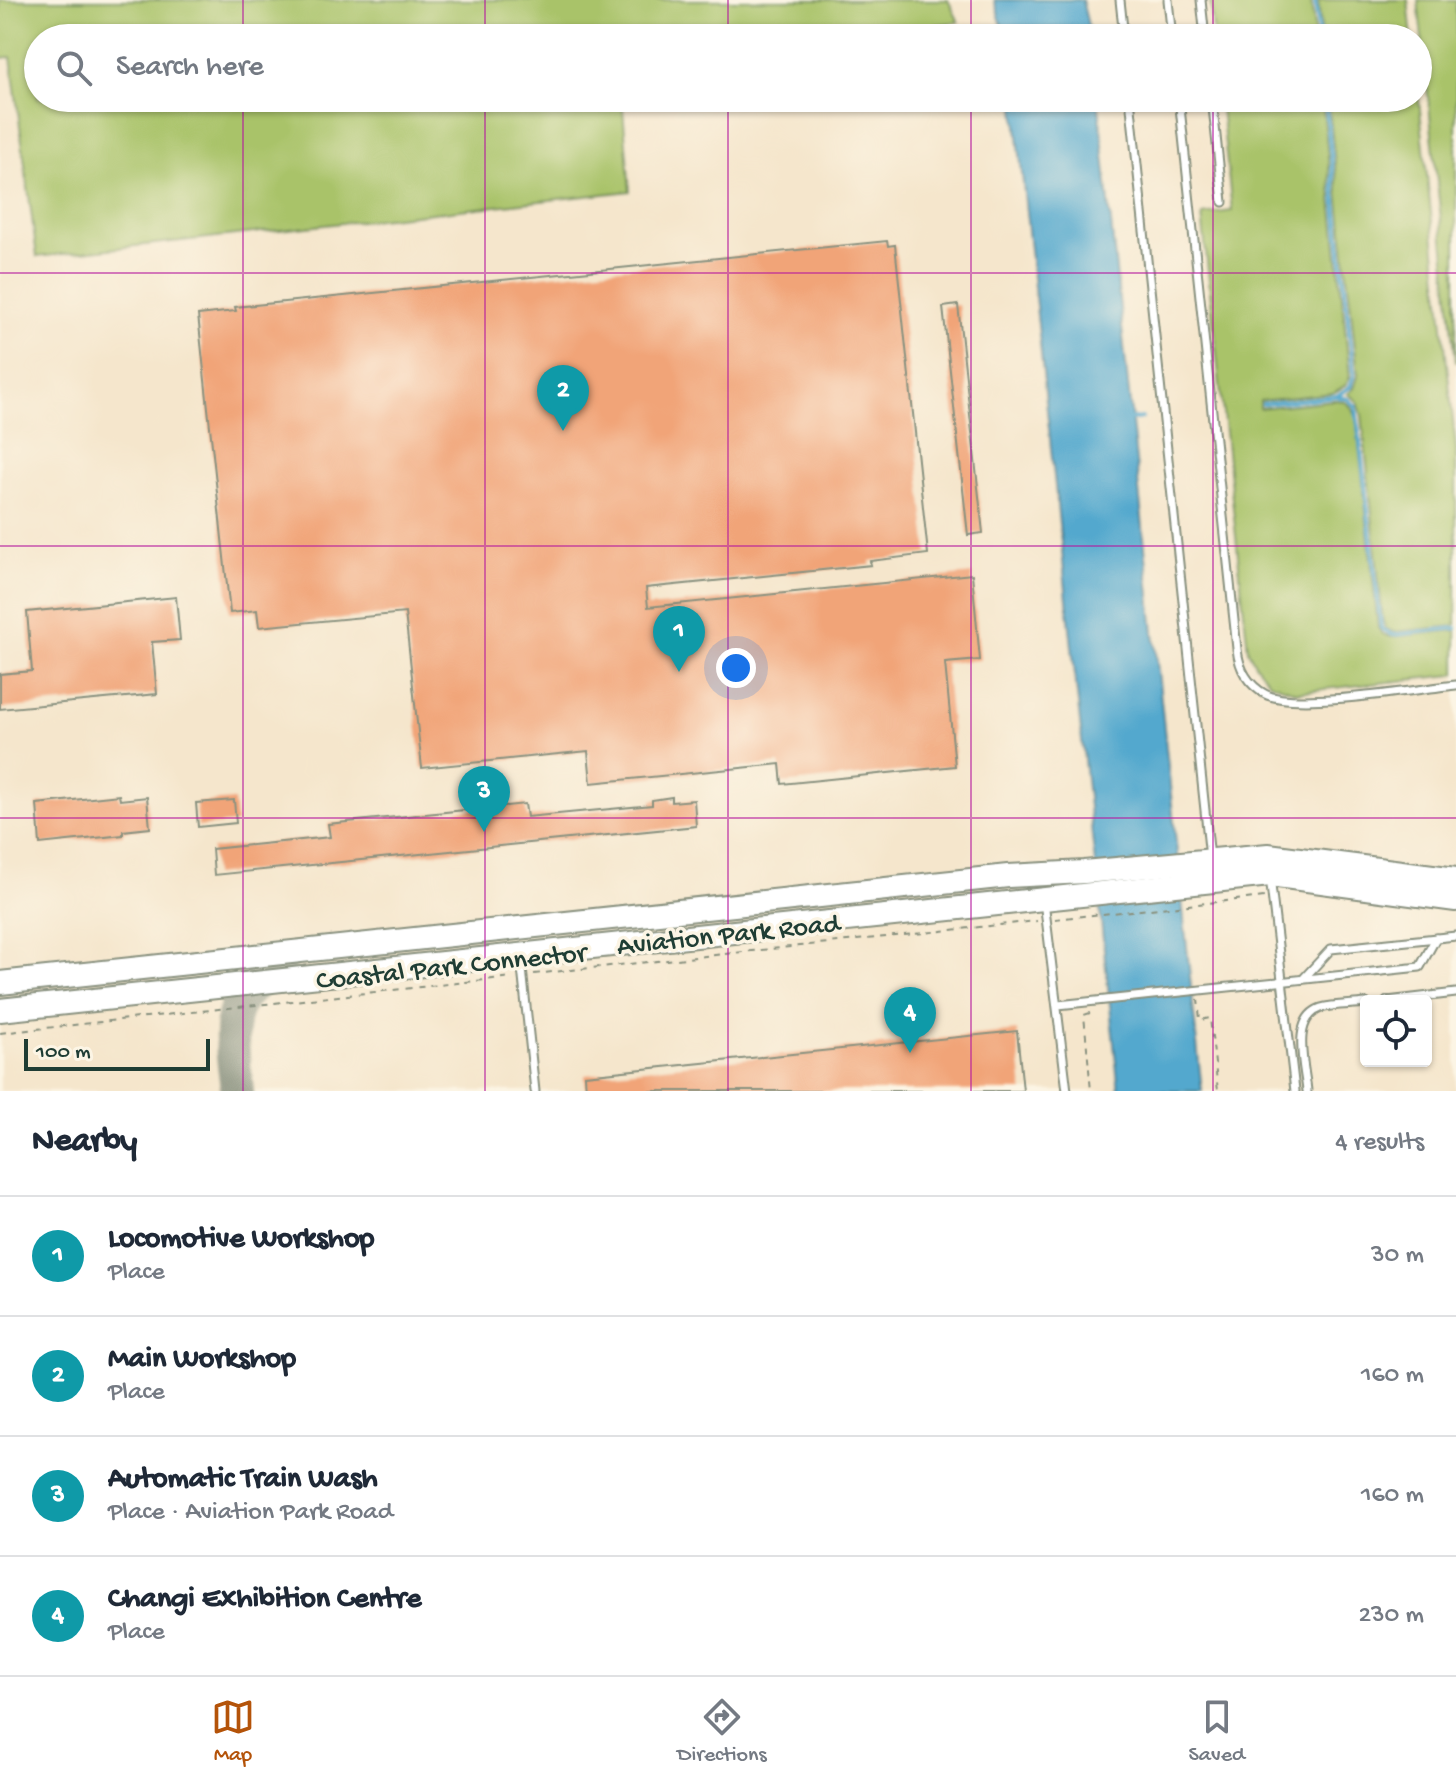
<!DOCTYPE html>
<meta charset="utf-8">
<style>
body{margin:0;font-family:"Gochi Hand",sans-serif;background:#f6f6f7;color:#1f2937}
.controls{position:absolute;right:24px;bottom:24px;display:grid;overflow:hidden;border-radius:8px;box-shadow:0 2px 6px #0004}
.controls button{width:72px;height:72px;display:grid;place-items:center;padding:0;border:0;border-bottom:2px solid #e0e1e3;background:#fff;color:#1f2937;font:40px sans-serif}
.scale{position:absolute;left:24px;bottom:20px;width:186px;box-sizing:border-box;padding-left:8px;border:4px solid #1f3d34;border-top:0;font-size:22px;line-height:28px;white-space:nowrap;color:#1f3d34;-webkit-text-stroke:6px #fcf5e5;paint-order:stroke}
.you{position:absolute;left:736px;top:668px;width:28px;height:28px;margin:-20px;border:6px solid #fff;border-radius:50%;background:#1a73e8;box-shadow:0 0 0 12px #1a73e833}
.badge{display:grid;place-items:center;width:52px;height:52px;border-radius:50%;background:#b45309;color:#fff;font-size:26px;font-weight:700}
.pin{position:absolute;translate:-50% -66px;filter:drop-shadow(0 2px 4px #0008)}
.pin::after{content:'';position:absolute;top:42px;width:28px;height:24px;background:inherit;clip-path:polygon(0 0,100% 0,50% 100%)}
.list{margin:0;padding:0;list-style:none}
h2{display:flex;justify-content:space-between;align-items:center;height:104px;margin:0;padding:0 32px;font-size:34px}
h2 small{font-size:26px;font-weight:400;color:#747a83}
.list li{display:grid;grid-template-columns:52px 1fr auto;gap:24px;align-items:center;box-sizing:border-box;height:120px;padding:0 32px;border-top:2px solid #e0e1e3}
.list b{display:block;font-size:30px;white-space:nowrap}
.list p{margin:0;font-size:26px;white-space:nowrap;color:#747a83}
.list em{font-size:26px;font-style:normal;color:#747a83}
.icon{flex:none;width:44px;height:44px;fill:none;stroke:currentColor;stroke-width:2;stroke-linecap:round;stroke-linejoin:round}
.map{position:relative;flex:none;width:1456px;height:1091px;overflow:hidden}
.search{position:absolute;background:#fff;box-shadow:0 2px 6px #0004;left:24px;right:24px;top:24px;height:88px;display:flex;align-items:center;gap:20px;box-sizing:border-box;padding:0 28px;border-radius:44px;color:#747a83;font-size:30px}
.sheet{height:584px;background:#fff}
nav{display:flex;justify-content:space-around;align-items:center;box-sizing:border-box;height:112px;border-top:2px solid #e0e1e3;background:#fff;font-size:22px;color:#747a83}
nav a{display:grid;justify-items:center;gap:4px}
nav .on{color:#b45309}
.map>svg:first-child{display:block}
.green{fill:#a9c369;stroke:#64804e;stroke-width:2}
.water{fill:#52a8ce;stroke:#387281;stroke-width:2}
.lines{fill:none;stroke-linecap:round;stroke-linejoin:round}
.stream{stroke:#52a8ce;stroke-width:4}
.taxiway{stroke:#8a9280;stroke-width:34}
.building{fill:#f1a478}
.service-casing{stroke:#8a9280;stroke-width:11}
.primary-casing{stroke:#8a9280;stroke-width:26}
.path{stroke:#8a9280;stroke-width:2;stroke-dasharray:6 6;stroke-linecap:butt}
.service{stroke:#fff;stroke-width:7}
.primary{stroke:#fff;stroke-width:22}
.grid{fill:none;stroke:#b5179e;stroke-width:2;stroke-opacity:0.55}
.labels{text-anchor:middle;stroke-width:7;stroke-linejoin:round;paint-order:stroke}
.street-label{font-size:28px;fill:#1f3d34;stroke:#fcf5e5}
</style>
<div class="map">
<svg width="1456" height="1091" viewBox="0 0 1456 1091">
<rect width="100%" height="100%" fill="#fcf5e5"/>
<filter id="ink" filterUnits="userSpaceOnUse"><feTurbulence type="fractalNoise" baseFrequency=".0125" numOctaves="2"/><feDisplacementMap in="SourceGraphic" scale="16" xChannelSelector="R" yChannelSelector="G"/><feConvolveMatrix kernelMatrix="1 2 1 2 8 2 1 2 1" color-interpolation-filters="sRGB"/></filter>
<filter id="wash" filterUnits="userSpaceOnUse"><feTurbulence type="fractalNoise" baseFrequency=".006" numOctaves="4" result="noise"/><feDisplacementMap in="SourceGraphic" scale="32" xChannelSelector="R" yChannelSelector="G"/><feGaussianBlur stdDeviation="1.8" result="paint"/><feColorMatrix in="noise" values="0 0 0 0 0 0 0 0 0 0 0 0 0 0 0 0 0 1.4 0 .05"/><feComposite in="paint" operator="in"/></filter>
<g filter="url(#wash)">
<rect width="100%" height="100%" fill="#f5e6cc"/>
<g class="green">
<polygon points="0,0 948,0 959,22 824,38 38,38 38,98 622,98 630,191 37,257 11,57 0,58"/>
<polygon points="1210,0 1311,0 1315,38 1214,38"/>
<polygon points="1318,0 1408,0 1412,38 1322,38"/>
<polygon points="1418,0 1456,0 1456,363"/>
<polygon points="1418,91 1456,449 1456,626 1394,632 1386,629 1383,622 1362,416 1358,402 1348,394 1354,388 1358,376 1328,98 1418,98"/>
<path d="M1220,98h102l28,279 -4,8 -13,8 -73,8v7l74,-8c12,0 18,5 22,16l22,212 5,6 8,3 65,-7v44l-3,1 -156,17 -28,-10 -14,-18 -7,-14 -46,-435 30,-4z"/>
</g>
<g class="water">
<polygon points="994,0 1082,0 1091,38 1006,38"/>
<polygon points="1014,98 1098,98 1202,1091 1119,1091"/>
</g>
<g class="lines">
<g class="stream">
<polyline points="1315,0 1319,38"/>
<polyline points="1325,98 1354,376 1350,387 1338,395"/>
<polyline points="1263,404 1336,396 1348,399 1356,407 1381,628 1393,635 1456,628"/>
<polyline points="1128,420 1142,418"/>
</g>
<path class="taxiway" d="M237,1091c-3,-39 -17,-81 19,-108 8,-6 13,-9 23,-10"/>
</g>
<g id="blocks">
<g class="building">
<polygon points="887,241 888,246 895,245 928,554 870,561 871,565 646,588 648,607 972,574 980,660 945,663 955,766 782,784 780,764 591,783 588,751 422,768 405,613 259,627 257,610 230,613 198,315 236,311 235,307"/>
<polygon points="958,305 983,533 968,535 943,307"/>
<polygon points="176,597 180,640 152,642 157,694 0,709 0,674 32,671 27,612"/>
<polygon points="119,795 120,800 147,797 150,828 123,831 123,835 40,844 37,804"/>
<polygon points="672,797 672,802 694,800 696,826 214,875 212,849 330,837 328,824 525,804 527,817 652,805 652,800"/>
<polygon points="234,800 236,823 198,827 196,803"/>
<polygon points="1017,1031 1023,1091 586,1091 585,1075"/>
</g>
</g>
</g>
<g filter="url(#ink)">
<use href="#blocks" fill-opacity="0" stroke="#8a9280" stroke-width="2"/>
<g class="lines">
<defs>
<g id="service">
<polyline points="1120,0 1124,38"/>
<polyline points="1168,0 1172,38"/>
<polyline points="1201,0 1205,38"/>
<polyline points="1130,98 1210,858"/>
<path d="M1179,98l58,551c2,19 10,35 28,45 29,16 152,-5 191,-9"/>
<polyline points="1212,98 1223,202"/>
<polyline points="1270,877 1295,1091"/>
<polyline points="1044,901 1067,1091"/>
<polyline points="521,959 535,1091"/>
<polyline points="1304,978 1331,949 1456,936"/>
<polyline points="1387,1001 1456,993"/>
<polyline points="1058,1005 1420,967 1436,938"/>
<path d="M1307,1091c-2,-24 -17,-72 14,-83 13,-4 31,-3 45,-5"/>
</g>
<g id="primary">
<polyline points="0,983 1008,876 1084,872 1268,855 1456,879"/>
<polyline points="0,1010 1270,875 1456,900"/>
</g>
</defs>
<use href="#service" class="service-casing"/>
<use href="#primary" class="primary-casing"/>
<g class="path">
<polyline points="1055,919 1264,897"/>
<polyline points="534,974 1037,921"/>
<polyline points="1198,999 1200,1020 1210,1018 1218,1091"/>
<polyline points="1090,1013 1084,1015 1091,1091"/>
<polyline points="0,1033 512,977"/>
</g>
<use href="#service" class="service"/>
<use href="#primary" class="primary"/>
</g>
</g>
<path class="grid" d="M243,0v38M485,0v38M728,0v38M971,0v38M1213,0v38M243,98v993M485,98v993M728,98v993M971,98v993M1213,98v993M0,273h1456M0,546h1456M0,818h1456"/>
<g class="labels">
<g class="street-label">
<text transform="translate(728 932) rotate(-6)" y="10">Aviation Park Road</text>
<text transform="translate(451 964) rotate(-6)" y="10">Coastal Park Connector</text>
</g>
</g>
</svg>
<div class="controls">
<button><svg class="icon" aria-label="locate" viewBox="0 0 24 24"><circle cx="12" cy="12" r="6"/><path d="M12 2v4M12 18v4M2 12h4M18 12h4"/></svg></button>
</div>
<div class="scale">100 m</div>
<div class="you"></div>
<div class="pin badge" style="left:679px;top:672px;background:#0f9aa8">1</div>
<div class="pin badge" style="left:563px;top:431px;background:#0f9aa8">2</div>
<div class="pin badge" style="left:484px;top:832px;background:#0f9aa8">3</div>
<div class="pin badge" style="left:910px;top:1053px;background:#0f9aa8">4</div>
<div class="search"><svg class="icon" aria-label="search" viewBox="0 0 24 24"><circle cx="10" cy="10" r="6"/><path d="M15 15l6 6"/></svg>Search here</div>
</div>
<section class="sheet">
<h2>Nearby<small>4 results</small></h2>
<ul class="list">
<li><span class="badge" style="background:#0f9aa8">1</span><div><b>Locomotive Workshop</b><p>Place</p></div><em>30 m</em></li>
<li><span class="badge" style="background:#0f9aa8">2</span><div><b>Main Workshop</b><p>Place</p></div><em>160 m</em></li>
<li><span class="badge" style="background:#0f9aa8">3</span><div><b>Automatic Train Wash</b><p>Place · Aviation Park Road</p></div><em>160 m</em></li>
<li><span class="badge" style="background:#0f9aa8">4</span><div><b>Changi Exhibition Centre</b><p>Place</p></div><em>230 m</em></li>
</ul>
</section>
<nav>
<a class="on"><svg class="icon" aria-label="map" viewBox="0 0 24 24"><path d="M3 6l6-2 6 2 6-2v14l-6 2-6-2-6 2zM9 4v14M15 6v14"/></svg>Map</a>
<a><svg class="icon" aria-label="directions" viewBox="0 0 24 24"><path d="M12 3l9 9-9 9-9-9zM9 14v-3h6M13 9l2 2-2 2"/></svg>Directions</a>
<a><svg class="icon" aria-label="saved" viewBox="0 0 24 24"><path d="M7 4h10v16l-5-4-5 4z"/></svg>Saved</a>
</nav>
